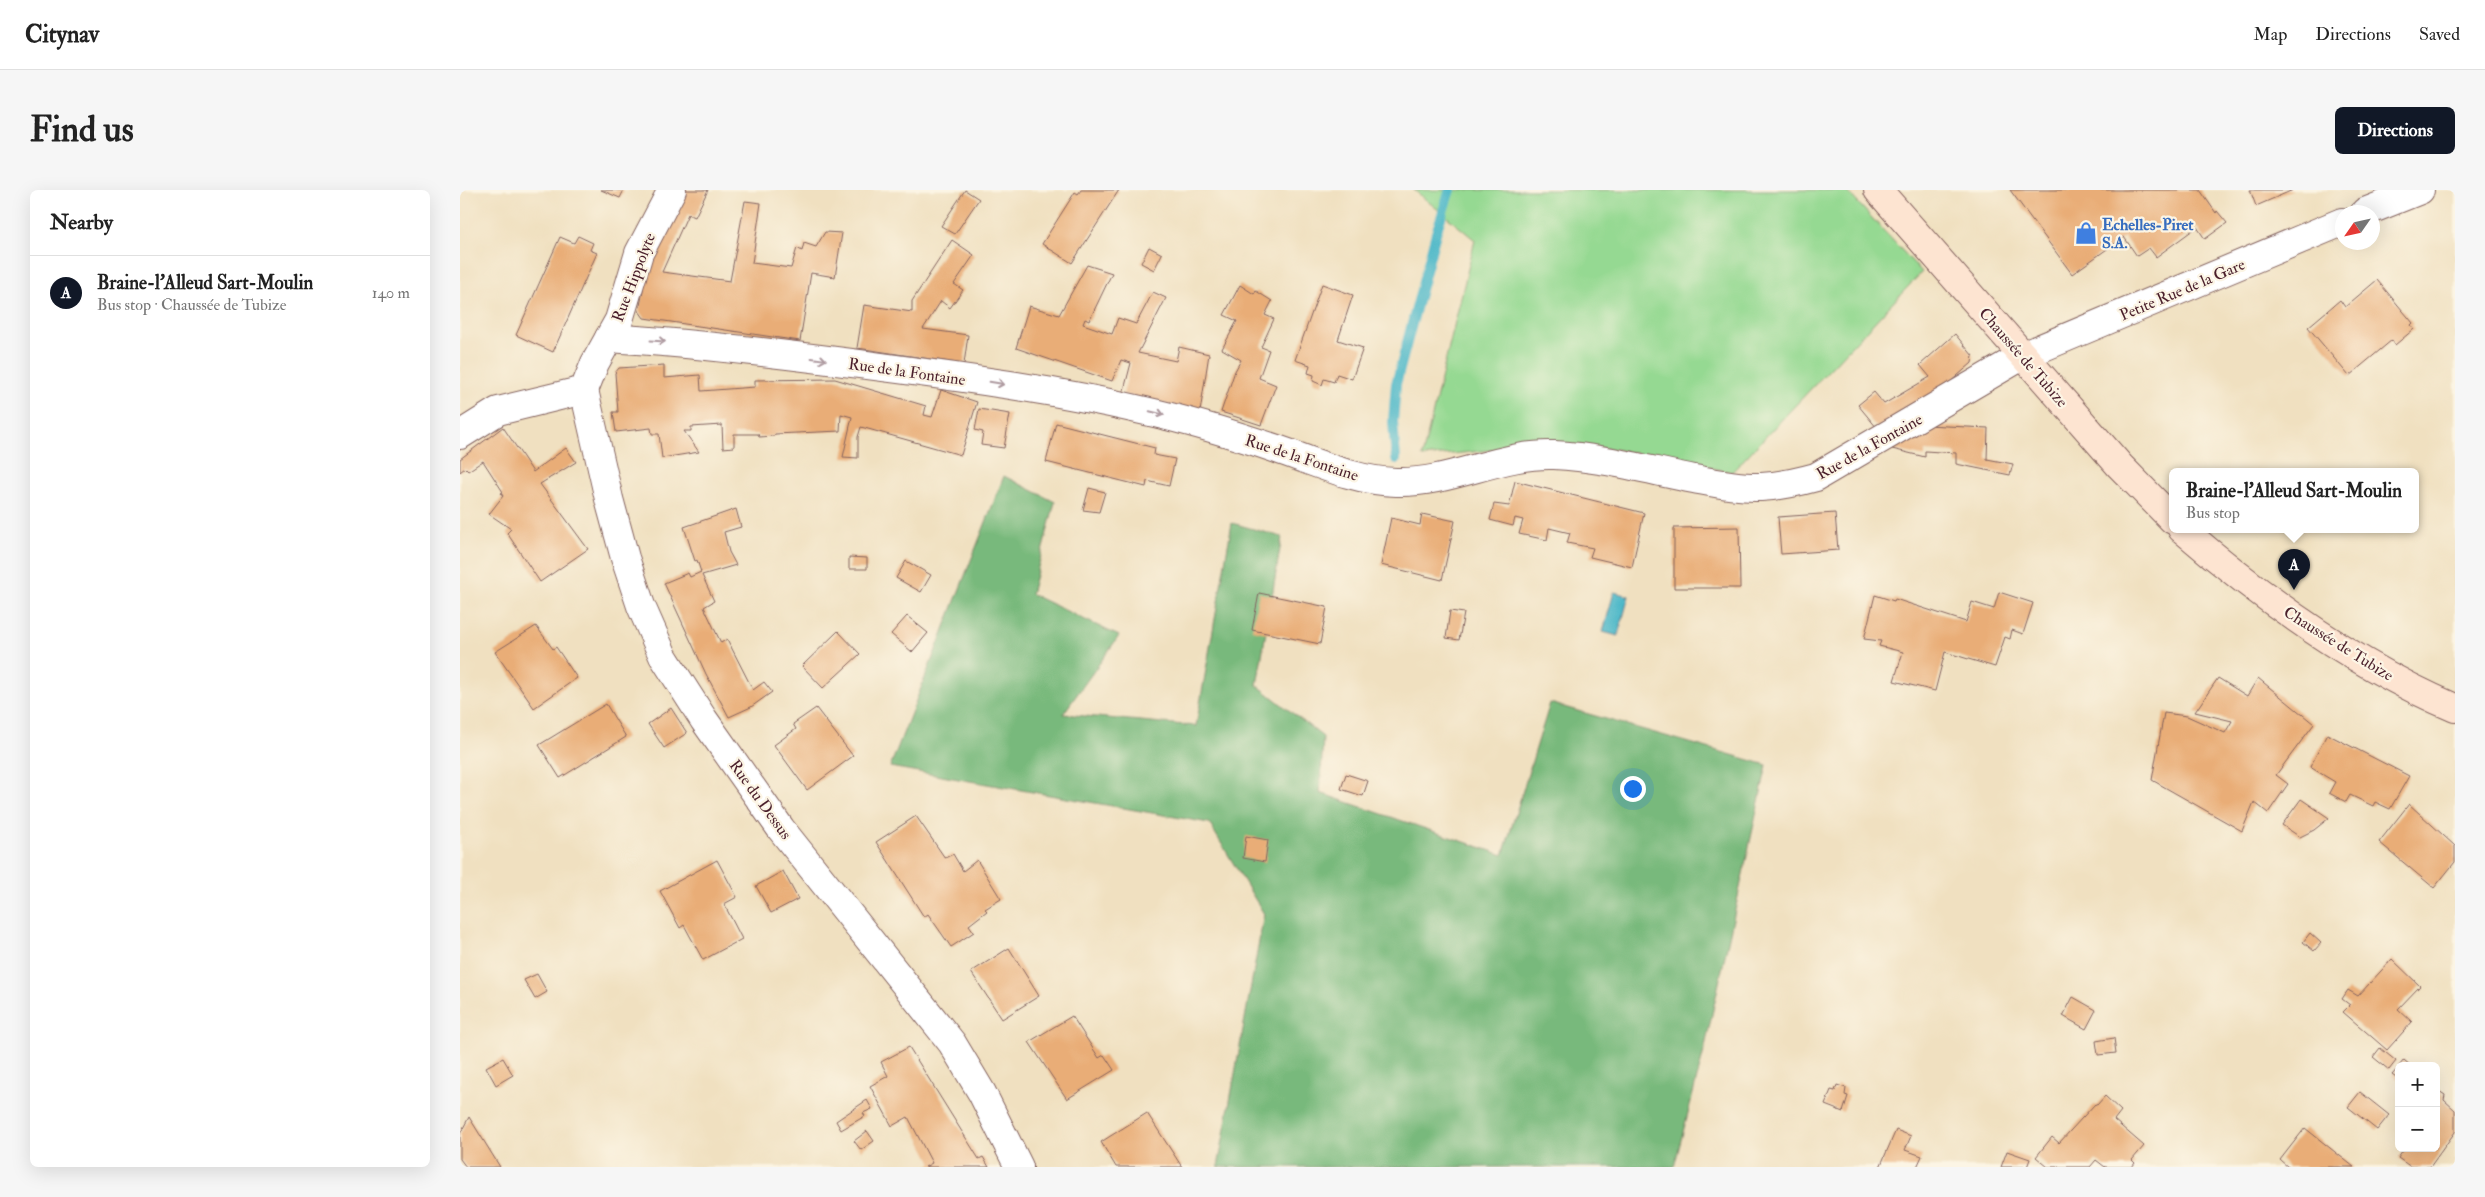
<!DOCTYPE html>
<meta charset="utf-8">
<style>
body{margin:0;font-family:"IM FELL Double Pica",serif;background:#f6f6f6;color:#222}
.controls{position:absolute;right:15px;bottom:15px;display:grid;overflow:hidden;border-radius:8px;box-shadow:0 5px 20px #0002}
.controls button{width:45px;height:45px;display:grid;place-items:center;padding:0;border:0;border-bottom:1px solid #e0e0e0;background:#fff;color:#222;font:25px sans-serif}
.compass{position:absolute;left:1875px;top:15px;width:45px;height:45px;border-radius:50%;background:#fff;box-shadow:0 5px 20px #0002;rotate:236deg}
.you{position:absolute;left:1172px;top:598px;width:18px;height:18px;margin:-12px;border:4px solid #fff;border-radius:50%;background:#1a73e8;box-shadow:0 0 0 8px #1a73e833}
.badge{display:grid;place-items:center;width:32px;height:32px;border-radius:50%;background:#111827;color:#fff;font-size:16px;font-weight:700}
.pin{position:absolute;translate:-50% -41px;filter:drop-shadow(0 1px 2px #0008)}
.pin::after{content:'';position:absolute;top:26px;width:18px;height:15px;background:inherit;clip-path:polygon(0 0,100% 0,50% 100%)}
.popup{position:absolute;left:1709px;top:278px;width:250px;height:65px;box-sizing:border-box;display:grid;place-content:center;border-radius:8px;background:#fff;filter:drop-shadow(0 1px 4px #0005);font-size:16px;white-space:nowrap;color:#767676}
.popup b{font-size:19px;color:#222}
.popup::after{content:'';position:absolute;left:50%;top:100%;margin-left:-10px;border:10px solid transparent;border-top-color:#fff}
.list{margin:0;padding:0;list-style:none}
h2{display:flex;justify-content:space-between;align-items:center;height:65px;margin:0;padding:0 20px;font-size:21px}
h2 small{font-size:16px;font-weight:400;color:#767676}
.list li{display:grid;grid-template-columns:32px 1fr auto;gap:15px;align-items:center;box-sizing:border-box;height:75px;padding:0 20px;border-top:1px solid #e0e0e0}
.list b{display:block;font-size:19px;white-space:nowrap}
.list p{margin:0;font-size:16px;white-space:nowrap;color:#767676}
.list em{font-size:16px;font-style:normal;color:#767676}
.map{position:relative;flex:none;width:1995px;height:977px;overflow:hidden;border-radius:8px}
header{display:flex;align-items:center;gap:30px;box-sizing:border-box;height:70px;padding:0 25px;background:#fff;border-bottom:1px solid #e0e0e0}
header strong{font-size:24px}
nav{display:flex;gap:28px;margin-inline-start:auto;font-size:18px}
.intro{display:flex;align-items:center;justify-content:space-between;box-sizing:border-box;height:120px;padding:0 30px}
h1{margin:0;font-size:35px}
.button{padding:12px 22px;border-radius:8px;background:#111827;color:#fff;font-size:18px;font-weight:700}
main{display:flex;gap:30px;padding:0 30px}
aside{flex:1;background:#fff;border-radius:8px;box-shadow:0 5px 20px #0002}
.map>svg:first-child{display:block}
.green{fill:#95d992;stroke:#707c5e}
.forest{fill:#78b97c;stroke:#616c54}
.water{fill:#4bb7c8;stroke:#4a6b7a}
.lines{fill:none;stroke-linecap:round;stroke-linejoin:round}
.stream{stroke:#4bb7c8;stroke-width:10}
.building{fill:#e9ad77}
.street-casing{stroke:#84635f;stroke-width:30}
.secondary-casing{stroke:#84635f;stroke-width:30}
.street{stroke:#fff;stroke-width:28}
.secondary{stroke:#fde4d1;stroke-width:28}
.oneway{stroke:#ae9aa0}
.labels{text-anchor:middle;stroke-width:4.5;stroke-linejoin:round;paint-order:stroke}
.shop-label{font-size:16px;font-weight:bold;fill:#366cbe;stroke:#fcf5e5;text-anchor:start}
.street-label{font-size:16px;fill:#4a1f2b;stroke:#fcf5e5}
</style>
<header>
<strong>Citynav</strong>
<nav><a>Map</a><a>Directions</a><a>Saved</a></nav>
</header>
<div class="intro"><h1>Find us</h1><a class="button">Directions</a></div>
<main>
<aside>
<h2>Nearby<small></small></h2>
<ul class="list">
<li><span class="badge">A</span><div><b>Braine-l'Alleud Sart-Moulin</b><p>Bus stop · Chaussée de Tubize</p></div><em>140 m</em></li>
</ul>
</aside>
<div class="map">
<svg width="1995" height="977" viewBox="0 0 1995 977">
<rect width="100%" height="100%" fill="#fcf5e5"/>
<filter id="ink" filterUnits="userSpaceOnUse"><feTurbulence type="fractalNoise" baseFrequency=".02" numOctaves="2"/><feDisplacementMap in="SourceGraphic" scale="10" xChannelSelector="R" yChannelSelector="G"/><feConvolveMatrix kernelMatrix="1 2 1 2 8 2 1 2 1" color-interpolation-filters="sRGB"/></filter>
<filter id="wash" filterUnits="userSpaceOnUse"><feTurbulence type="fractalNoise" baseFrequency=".0096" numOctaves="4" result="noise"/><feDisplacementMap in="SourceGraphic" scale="20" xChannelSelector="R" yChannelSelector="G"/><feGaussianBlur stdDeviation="1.12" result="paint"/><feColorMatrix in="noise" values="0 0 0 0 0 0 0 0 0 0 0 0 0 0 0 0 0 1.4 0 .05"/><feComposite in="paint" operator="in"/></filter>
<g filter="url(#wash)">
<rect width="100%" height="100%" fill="#f0e0c0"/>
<polygon class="green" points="954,0 1386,0 1462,82 1272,282 1154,259 1093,254 962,267 1015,50"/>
<polygon class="forest" points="544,286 595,312 571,404 659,446 603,524 736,536 772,333 822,347 797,495 863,547 860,603 1043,665 1090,513 1307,575 1244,861 1214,977 758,977 804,724 749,633 430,577"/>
<polygon class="water" points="1154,402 1169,406 1158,446 1143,442"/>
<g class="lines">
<polyline class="stream" points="936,269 933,232 936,194 976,43 990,0"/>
</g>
<g id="blocks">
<g class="building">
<polygon points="141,0 164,0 160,8"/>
<polygon points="224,0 248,0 235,27 228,24 202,82 270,91 285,11 301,13 292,73 331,78 337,58 342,61 344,53 356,57 365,42 382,43 375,87 351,83 340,151 184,128 179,121 187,79"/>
<polygon points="505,0 519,9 495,44 481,36"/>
<polygon points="621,0 659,0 612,73 582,54 615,2 618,4"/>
<polygon points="1550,0 1740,0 1756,23 1757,21 1767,33 1745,49 1737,37 1696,67 1689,58 1677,66 1664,47 1612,84"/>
<polygon points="1790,0 1833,0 1796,16"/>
<polygon points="118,46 133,53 130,60 137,63 93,162 56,145 100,47 114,53"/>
<polygon points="492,50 514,65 494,94 503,100 490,118 481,111 463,139 508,145 504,174 397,158 404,115 452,122 452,111"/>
<polygon points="689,57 702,64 694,80 681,73"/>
<polygon points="627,75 652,83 629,131 625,129 623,134 652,144 658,128 676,134 693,102 706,108 678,163 716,171 719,157 749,164 740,222 663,204 671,173 661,170 652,191 556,158 569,116 599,125"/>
<polygon points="1917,90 1953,133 1951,135 1954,139 1935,155 1932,150 1889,186 1848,137 1880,110 1885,117"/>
<polygon points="862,94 893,105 878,150 903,158 892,189 877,184 874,192 864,189 862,195 853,191 854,185 848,183 850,175 835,170"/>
<polygon points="780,95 794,104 796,101 812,111 805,125 814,129 801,157 809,160 799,188 816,195 801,235 761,222 775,181 781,170 762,159 777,131 764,125"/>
<polygon points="1495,144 1513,166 1512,173 1481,200 1417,238 1398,215 1414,202 1424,214 1470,187 1460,175"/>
<polygon points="204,175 204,188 240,185 241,201 295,197 295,190 375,189 466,216 464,225 472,227 481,200 517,212 501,265 401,237 398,247 398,268 383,267 392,227 381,224 380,241 315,244 314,246 299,247 298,244 274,244 274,257 263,258 262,235 231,237 231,241 224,241 239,262 202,268 199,244 192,244 191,238 156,242 153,222 158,222 155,183 159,178"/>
<polygon points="519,219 550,224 544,258 521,255 523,242 515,240"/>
<polygon points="596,233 695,258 694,265 715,269 709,296 687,291 686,297 586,272"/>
<polygon points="1466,235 1528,238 1527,269 1553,274 1550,285 1496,274 1496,263 1465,261 1465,267 1428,258"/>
<polygon points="43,237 73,282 106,258 116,272 80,294 128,359 80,392 47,343 51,339 29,324 43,306 41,303 43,302 23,271 8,281 5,278 0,282 0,269"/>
<polygon points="1055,291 1184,323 1172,377 1130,367 1133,358 1107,353 1110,343 1089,338 1087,350 1059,344 1063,330 1055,328 1053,336 1030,330 1034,314 1049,316"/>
<polygon points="629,298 645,302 639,322 623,320"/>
<polygon points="276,319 281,337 264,342 269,362 276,375 242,385 254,411 244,417 261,453 267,449 293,500 304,492 312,502 291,517 269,527 246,484 204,393 228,383 230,387 241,382 237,370 235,371 224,337"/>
<polygon points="1375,323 1378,360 1321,364 1318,327"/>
<polygon points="962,324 995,331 982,390 921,375 931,328 960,335"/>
<polygon points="1279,337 1280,398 1214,398 1214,338"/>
<polygon points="389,367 407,368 407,379 389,379"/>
<polygon points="446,371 471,385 461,402 436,388"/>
<polygon points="1539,402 1573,413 1563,444 1552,440 1550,449 1545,447 1535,477 1485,462 1475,501 1434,491 1443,462 1419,456 1421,451 1404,449 1415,405 1434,411 1435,409 1506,432 1512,412 1534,419"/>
<polygon points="799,403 867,417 860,454 792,440"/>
<polygon points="990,421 1004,423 999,450 986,448"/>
<polygon points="447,426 468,443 452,462 431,444"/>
<polygon points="76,436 93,459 96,457 117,488 74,518 35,462"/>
<polygon points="378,441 400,464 363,498 342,476"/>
<polygon points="1758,488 1787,506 1798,488 1854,534 1816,585 1828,594 1808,623 1794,612 1782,641 1692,590 1704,523 1727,526 1765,543 1772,531 1735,522"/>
<polygon points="146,514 166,547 100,588 79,555"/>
<polygon points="211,518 227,543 204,558 188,534"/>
<polygon points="356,518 393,566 347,600 314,555 336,539 333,534"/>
<polygon points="1867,544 1949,586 1930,619 1915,612 1913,616 1890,605 1886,612 1869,603 1875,592 1850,577"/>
<polygon points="886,584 908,591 903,606 881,599"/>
<polygon points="1841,609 1869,628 1854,640 1840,647 1822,635"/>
<polygon points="1949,614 1995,656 1995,672 1974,698 1919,652"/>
<polygon points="456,626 485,668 493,664 503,681 517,670 541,709 525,719 527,721 509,735 514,742 491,757 468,724 464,727 416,652"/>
<polygon points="786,646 808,650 805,672 783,668"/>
<polygon points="257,670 277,707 264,714 282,749 243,770 224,735 220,738 200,701"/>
<polygon points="323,681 338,709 311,723 296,696"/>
<polygon points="1850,743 1861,753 1854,761 1843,752"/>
<polygon points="549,758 579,806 542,829 511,782"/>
<polygon points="1932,769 1960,796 1938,819 1952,832 1927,860 1883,822 1890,815 1882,809 1888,800 1898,806"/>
<polygon points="77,784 87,802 75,809 64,790"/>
<polygon points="1613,807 1636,820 1626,839 1603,826"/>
<polygon points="612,826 639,868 644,865 654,880 607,909 569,852"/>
<polygon points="1654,848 1656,863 1638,865 1636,851"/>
<polygon points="449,857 519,969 523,967 529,977 465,977 472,973 448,927 432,936 410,896 428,886 421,872"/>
<polygon points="1920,858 1936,871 1929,880 1913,867"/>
<polygon points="43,868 53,885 36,895 26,877"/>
<polygon points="1944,870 1951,876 1939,876"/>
<polygon points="1939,877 1939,890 1932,885"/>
<polygon points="1377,895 1386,898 1385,905 1388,906 1383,922 1365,915 1371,900 1375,901"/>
<polygon points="1976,899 1985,905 1984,910 1995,920 1995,942 1970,977 1951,977 1938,968 1945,958 1976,958"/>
<polygon points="1900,902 1929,925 1917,940 1888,917"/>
<polygon points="1645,906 1661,921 1654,930 1684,956 1672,970 1675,973 1672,977 1645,977 1636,970 1630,977 1588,977 1576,967 1592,947 1599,953 1635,914 1637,915"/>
<polygon points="407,910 412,919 403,923 405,926 381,940 376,931"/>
<polygon points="687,923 722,977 656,977 641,952"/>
<polygon points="9,927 40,977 6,977 0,969 0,944"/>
<polygon points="1845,938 1880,966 1894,977 1828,977 1820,970"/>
<polygon points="1436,940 1451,946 1445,960 1462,966 1457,977 1420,977"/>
<polygon points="407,941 414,951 401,960 394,951"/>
<polygon points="1547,961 1570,969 1567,977 1541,977"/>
</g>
</g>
</g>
<g filter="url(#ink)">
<use href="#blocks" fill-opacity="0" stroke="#84635f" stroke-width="1"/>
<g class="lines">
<defs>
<g id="street">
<polyline points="1905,22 1960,0"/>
<path d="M149,148c97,6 192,18 288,31 82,11 164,22 244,41 46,10 92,24 136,39 38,13 78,32 119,33 53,2 105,-29 158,-27 47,2 94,15 140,24 22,4 45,9 67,8 19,-1 37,-5 55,-10l206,-121 320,-134"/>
<polyline points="124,200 149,309 165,368 181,416 203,466 244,530 321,639 492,853 522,903 559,977"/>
<polyline points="124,200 135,173 159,130 179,63 212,0"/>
<polyline points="0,245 38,221 124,200"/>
</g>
<g id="secondary">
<polyline points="1418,0 1660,276 1713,330"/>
<path d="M1722,339c81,70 175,137 273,179"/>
</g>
</defs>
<use href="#street" class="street-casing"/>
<use href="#secondary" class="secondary-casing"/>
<use href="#street" class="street"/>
<use href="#secondary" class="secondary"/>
</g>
<defs><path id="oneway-shaft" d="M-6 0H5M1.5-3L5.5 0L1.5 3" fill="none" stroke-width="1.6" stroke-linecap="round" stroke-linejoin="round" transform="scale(1.25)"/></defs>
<g class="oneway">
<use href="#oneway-shaft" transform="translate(198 151) rotate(4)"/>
<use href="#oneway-shaft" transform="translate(359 169) rotate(8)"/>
<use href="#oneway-shaft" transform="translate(537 193) rotate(9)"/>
<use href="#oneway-shaft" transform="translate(697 223) rotate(13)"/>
</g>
</g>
<defs>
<symbol id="shop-bare" viewBox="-9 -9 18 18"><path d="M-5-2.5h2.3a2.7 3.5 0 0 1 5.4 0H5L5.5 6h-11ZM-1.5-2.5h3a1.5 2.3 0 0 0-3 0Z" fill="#3f7fe0" stroke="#fcf5e5" stroke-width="2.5" paint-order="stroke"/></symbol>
</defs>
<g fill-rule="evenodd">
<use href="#shop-bare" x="1610" y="27" width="32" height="32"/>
</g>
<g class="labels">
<g class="shop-label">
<text x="1642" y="40">Echelles-Piret<tspan x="1642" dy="18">S.A.</tspan></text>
</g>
<g class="street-label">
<text transform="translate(173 87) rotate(-69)" y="6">Rue Hippolyte</text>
<text transform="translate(1722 99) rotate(-23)" y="6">Petite Rue de la Gare</text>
<text transform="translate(1564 167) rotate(49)" y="6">Chaussée de Tubize</text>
<text transform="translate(447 181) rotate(8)" y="6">Rue de la Fontaine</text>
<text transform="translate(1409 256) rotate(-29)" y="6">Rue de la Fontaine</text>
<text transform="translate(842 267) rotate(18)" y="6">Rue de la Fontaine</text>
<text transform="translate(1879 453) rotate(32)" y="6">Chaussée de Tubize</text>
<text transform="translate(301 609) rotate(54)" y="6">Rue du Dessus</text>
</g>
</g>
</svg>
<div class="controls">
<button>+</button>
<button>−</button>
</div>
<svg class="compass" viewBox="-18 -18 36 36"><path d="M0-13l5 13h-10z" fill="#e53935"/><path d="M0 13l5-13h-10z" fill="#767676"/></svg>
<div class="you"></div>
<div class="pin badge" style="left:1834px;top:400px">A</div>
<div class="popup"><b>Braine-l'Alleud Sart-Moulin</b>Bus stop</div>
</div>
</main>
